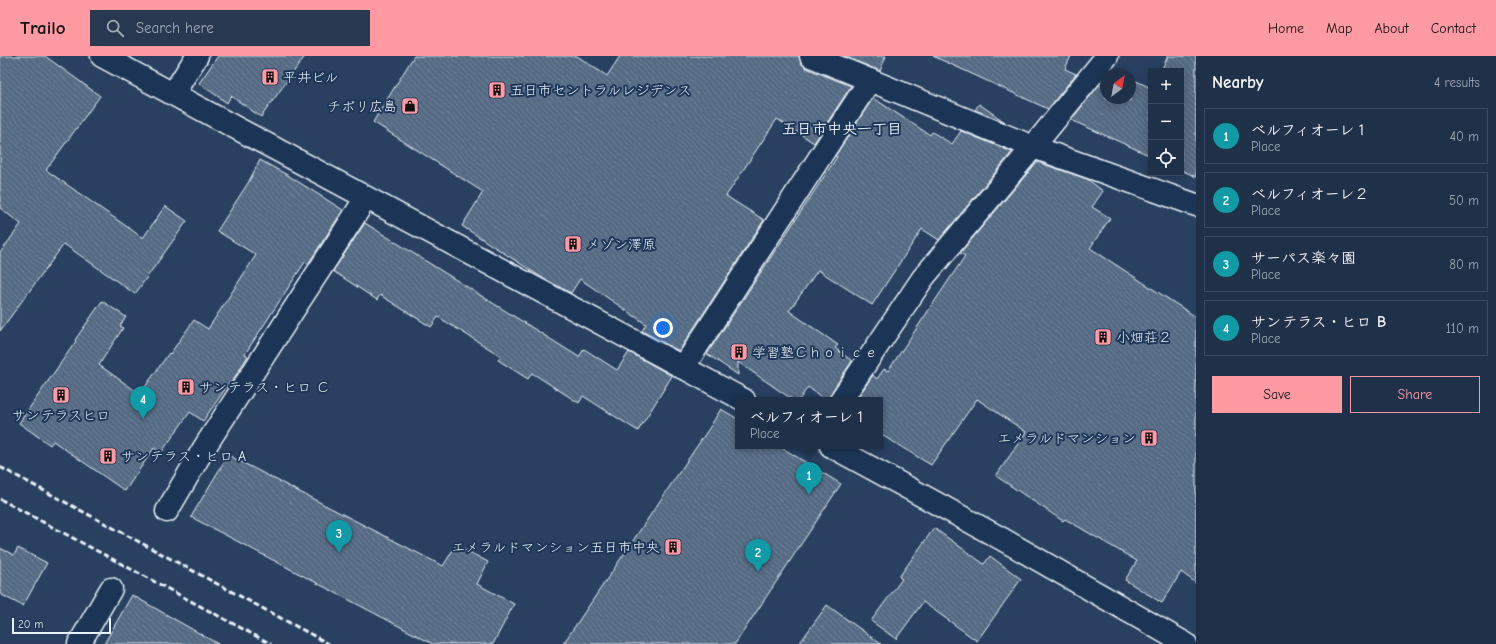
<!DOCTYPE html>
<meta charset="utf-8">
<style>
body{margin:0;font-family:"Comic Neue","Klee One",sans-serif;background:#273850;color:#f1f3f6}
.controls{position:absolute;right:12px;top:12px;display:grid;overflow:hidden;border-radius:0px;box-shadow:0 2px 10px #0003}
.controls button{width:36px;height:36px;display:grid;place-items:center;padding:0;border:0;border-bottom:1px solid #3c4b61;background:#1f3049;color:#f1f3f6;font:20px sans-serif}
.compass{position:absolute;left:1100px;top:12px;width:36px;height:36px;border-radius:50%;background:#1f3049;box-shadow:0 2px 10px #0003;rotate:32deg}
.scale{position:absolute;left:12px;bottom:10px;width:99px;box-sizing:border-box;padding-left:4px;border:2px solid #e8f1f8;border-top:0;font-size:11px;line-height:14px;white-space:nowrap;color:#e8f1f8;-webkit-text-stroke:3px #1d3557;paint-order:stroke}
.you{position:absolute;left:663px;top:272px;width:14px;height:14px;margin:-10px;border:3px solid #fff;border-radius:50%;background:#1a73e8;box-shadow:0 0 0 6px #1a73e833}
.badge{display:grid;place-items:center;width:26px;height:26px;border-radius:50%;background:#ff9aa2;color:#fff;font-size:13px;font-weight:700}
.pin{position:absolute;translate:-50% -33px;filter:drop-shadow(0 1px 2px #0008)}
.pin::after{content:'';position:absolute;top:21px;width:14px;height:12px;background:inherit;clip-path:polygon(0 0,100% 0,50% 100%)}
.popup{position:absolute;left:735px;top:341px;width:148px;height:52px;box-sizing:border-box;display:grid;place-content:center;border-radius:0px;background:#1f3049;filter:drop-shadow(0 1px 3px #0005);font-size:13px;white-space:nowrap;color:#a1a9b4}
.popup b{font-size:15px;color:#f1f3f6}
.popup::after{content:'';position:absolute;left:50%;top:100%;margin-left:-8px;border:8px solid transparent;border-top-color:#1f3049}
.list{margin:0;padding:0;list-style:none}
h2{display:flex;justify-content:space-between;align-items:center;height:52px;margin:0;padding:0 16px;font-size:17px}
h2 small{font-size:13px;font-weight:400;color:#a1a9b4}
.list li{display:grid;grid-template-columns:26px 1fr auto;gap:12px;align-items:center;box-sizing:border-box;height:56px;margin:0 8px 8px;padding:0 8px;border:1px solid #3c4b61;border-radius:0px}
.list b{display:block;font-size:15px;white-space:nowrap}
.list p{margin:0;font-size:13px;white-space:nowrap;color:#a1a9b4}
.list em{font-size:13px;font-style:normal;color:#a1a9b4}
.actions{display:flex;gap:8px;padding:12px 16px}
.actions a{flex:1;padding:9px 0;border:1px solid #ff9aa2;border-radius:0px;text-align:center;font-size:14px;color:#ff9aa2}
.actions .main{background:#ff9aa2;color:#111}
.icon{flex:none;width:22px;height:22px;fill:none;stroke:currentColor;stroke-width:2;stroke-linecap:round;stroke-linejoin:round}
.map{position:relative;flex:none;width:1196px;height:588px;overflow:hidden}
header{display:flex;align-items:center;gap:24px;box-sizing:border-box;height:56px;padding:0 20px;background:#ff9aa2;color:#111}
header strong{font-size:19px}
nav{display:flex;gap:22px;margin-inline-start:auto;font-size:14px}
.search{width:280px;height:36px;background:#273850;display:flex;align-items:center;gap:10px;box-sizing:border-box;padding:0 14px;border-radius:0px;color:#a1a9b4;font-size:15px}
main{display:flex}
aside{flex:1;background:#1f3049}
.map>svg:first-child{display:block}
.building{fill:url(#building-back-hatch);stroke:#e8f1f8}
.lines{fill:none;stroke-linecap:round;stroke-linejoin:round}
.minor-casing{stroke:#e8f1f8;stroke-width:25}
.minor{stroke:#1d3557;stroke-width:22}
.rail{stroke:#e8f1f8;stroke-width:3;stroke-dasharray:6 3;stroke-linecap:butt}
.labels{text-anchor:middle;stroke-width:4;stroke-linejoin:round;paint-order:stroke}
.poi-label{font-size:14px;fill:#e8f1f8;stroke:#1d3557;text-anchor:start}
.neighbourhood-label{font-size:15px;font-weight:bold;fill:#e8f1f8;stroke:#1d3557}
</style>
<header>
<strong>Trailo</strong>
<div class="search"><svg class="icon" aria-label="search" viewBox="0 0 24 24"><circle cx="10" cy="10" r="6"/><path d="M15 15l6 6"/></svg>Search here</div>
<nav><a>Home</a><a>Map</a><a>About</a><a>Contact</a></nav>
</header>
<main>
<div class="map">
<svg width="1196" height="588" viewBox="0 0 1196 588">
<defs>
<pattern id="building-back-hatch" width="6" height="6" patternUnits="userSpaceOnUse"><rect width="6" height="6" fill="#556a83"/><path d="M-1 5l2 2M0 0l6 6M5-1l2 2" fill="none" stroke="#6d8095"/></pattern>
</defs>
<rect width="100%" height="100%" fill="#294061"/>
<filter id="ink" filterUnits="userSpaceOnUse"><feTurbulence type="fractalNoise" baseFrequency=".025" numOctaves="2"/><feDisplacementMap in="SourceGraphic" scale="8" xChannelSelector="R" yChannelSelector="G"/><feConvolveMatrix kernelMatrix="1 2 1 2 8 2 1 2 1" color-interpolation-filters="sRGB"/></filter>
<g filter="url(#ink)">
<g class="building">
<polygon points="0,0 45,0 100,40 46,114 143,182 165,150 187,165 135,238 64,188 0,275 0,197 21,168 0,152"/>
<polygon points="218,0 305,0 261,61 231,40 227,47 199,27"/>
<polygon points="414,0 577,0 607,20 620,0 799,0 801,7 806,12 851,30 814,87 777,63 726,140 764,164 679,295 642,275 646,268 580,223 571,237 541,221 462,170 483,136 373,66"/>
<polygon points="844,0 886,0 880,15"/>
<polygon points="933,0 1071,0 1065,13 1076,18 1048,53"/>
<polygon points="1168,0 1196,0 1196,121 1181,114 1181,15 1161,15"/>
<polygon points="1130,22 1151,32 1151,100 1071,64 1099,29 1106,33 1106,42 1124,42 1130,45"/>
<polygon points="873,42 930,79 932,76 952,88 961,75 1012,96 939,184 922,173 872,249 818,214 789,255 838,289 835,292 852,305 831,337 829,344 825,344 808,331 799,344 793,344 738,306 738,319 707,298 837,101 835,100"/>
<polygon points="979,48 1005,66 975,54"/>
<polygon points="260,104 289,120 343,154 308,208 305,206 245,298 248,300 231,327 230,326 203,365 190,356 161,397 154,392 125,435 53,385 50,389 19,367 76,285 75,284 102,245 126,261 120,270 123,272 99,309 140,338 169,297 170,298 194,264 208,273 256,199 217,175 248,127"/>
<polygon points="1037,106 1087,123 1103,135 1092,151 1110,162 1090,192 1196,261 1196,527 1181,516 1162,547 1125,524 1137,505 1065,463 1063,465 996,420 1026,376 977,343 931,409 880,378 880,344 856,344 873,319 877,323 884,313 888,315 965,200 960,197"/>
<polygon points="365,167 579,301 584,293 617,314 629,296 672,320 638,375 583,340 579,347 532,317 528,323 498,304 501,300 438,261 431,271 380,239 377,244 333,215"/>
<polygon points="721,353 738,363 738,390 779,390 841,428 735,588 563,588 710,371"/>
<polygon points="228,399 443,510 456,489 488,506 477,528 514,548 493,588 433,588 191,461"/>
<polygon points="934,472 984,508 990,500 1021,523 977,585 923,546 896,583 871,565 902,523 899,521"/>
<polygon points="0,492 14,499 18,492 47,507 23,550 0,538"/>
<polygon points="132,539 218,588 104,588"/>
<polygon points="827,549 881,588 799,588"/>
</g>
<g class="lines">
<defs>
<g id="minor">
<polyline points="102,0 744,344"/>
<polyline points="811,0 1033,91 1196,149"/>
<polyline points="173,38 197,0"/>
<polyline points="683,312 870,24"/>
<polyline points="841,344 923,222 1033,91 1107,0"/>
<polyline points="831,390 1002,483 1186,588"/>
<polyline points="167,455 204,392 366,142"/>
<polyline points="79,588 111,533"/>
</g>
</defs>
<use href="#minor" class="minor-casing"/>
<use href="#minor" class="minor"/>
<g class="rail">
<polyline points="0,411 329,588"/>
<polyline points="0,443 271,588"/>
</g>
</g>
</g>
<defs>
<symbol id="building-square" viewBox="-11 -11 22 22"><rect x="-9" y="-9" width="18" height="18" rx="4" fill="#ff9aa2" stroke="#1d3557"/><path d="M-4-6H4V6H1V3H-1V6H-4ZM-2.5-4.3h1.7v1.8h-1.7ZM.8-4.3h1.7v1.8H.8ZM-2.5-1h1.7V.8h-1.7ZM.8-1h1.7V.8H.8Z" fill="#111"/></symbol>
<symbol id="shop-square" viewBox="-11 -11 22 22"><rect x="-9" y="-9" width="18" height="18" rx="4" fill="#ff9aa2" stroke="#1d3557"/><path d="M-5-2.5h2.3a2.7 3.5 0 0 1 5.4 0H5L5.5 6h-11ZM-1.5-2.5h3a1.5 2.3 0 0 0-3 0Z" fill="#111"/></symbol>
</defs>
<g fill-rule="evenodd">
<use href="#building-square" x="260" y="11" width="20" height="20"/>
<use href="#building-square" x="487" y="24" width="20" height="20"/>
<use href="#shop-square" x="400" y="40" width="20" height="20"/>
<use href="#building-square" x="563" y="178" width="20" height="20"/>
<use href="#building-square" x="1093" y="271" width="20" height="20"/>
<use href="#building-square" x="729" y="286" width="20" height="20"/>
<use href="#building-square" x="176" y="321" width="20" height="20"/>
<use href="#building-square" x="51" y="329" width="20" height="20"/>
<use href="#building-square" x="1139" y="372" width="20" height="20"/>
<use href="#building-square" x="98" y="390" width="20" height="20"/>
<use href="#building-square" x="663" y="481" width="20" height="20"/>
</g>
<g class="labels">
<g class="poi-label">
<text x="283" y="26">平井ビル</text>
<text x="510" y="39">五日市セントラルレジデンス</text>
<text x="397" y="55" text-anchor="end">チボリ広島</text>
<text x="586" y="193">メゾン澤原</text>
<text x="1116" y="286">小畑荘２</text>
<text x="752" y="301">学習塾Ｃｈｏｉｃｅ</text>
<text x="199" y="336">サンテラス・ヒロ Ｃ</text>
<text x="61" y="364" text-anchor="middle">サンテラスヒロ</text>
<text x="1136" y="387" text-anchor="end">エメラルドマンション</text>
<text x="121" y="405">サンテラス・ヒロ A</text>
<text x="660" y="496" text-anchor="end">エメラルドマンション五日市中央</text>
</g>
<g class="neighbourhood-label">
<text x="842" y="78">五日市中央一丁目</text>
</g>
</g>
</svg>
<div class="controls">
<button>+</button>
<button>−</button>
<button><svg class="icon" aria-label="locate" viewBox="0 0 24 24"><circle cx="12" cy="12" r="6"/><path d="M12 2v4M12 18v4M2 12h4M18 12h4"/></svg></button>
</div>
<svg class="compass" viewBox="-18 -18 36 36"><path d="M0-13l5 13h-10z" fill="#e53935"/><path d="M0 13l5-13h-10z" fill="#a1a9b4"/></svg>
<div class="scale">20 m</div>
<div class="you"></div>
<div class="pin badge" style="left:809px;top:439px;background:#0f9aa8">1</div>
<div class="popup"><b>ベルフィオーレ１</b>Place</div>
<div class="pin badge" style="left:758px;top:516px;background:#0f9aa8">2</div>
<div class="pin badge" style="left:339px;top:497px;background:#0f9aa8">3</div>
<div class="pin badge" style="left:143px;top:363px;background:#0f9aa8">4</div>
</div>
<aside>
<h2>Nearby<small>4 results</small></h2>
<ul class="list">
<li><span class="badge" style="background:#0f9aa8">1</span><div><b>ベルフィオーレ１</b><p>Place</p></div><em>40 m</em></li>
<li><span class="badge" style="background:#0f9aa8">2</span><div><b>ベルフィオーレ２</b><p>Place</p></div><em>50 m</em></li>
<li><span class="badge" style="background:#0f9aa8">3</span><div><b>サーパス楽々園</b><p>Place</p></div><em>80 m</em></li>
<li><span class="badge" style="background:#0f9aa8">4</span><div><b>サンテラス・ヒロ B</b><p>Place</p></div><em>110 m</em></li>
</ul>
<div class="actions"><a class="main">Save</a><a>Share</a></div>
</aside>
</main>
